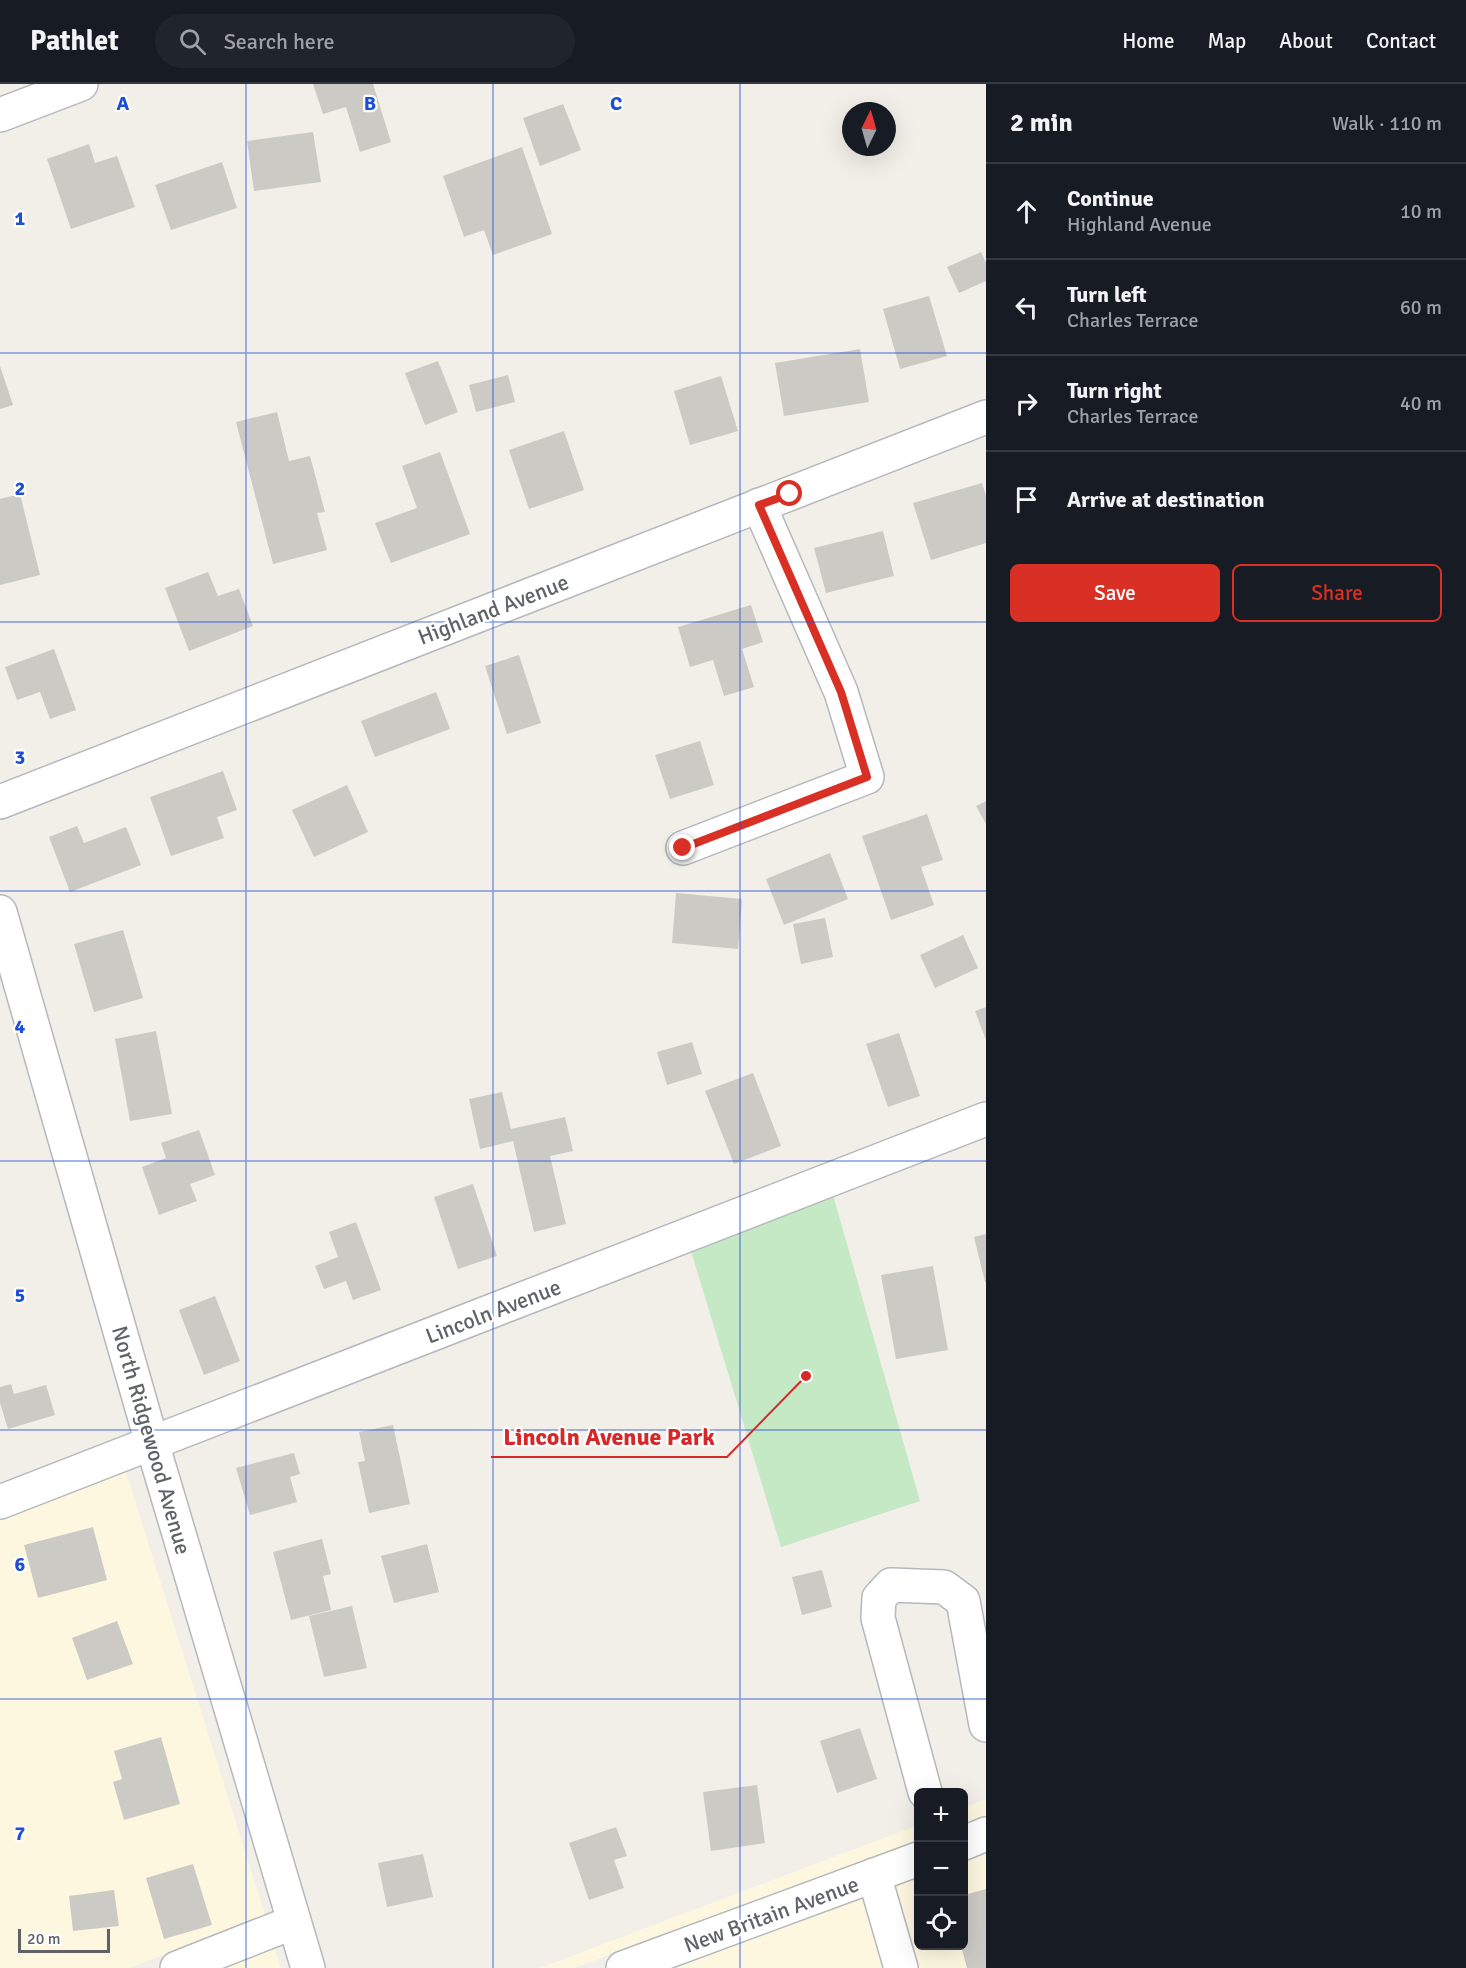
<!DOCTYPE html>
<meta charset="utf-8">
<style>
body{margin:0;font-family:Signika,sans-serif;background:#20242c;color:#f1f3f6}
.controls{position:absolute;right:18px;bottom:18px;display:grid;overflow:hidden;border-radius:9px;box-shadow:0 6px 24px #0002}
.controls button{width:54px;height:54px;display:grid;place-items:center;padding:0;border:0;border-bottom:2px solid #363941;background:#171b24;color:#f1f3f6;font:30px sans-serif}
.compass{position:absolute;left:842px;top:18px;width:54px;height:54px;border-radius:50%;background:#171b24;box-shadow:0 6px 24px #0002;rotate:5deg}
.scale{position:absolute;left:18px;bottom:15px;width:92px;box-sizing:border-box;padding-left:6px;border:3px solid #5f6368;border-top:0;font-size:16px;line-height:21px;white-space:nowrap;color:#5f6368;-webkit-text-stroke:4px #fff;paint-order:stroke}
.stop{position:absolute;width:18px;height:18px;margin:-14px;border:4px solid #d93025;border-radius:50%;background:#fff}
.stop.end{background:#d93025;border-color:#fff;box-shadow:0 2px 6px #0008}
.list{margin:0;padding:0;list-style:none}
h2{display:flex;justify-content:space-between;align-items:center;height:78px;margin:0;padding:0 24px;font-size:26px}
h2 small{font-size:20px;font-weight:400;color:#9ea1a6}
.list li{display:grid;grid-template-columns:39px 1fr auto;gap:18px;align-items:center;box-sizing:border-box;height:96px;padding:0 24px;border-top:2px solid #363941}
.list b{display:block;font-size:22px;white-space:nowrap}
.list p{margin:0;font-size:20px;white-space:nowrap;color:#9ea1a6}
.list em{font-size:20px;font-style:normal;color:#9ea1a6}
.actions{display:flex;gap:12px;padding:18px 24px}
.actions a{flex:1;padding:14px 0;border:2px solid #d93025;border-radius:9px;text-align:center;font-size:21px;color:#d93025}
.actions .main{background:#d93025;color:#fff}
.icon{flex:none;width:33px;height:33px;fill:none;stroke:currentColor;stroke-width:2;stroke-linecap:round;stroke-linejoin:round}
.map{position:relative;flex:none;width:986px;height:1884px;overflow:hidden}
header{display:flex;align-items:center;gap:36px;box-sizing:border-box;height:84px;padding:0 30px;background:#171b24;border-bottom:2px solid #363941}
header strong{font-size:28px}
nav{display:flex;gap:33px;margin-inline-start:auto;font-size:21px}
.search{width:420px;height:54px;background:#20242c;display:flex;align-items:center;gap:15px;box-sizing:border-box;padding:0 21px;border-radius:33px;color:#9ea1a6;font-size:22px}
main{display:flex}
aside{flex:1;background:#171b24}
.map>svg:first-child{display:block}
.commercial{fill:#fef7e0}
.green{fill:#c5e8c5}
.building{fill:#cccac5}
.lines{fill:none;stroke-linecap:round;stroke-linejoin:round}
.minor-casing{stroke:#b5b8bc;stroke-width:36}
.minor{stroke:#fff;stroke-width:33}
.route{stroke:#d93025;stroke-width:8}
.grid{fill:none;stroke:#1d4ed8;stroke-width:1.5;stroke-opacity:0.55}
.labels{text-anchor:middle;stroke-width:4.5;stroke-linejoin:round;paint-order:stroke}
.street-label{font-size:22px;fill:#5f6368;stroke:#fff}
.grid-label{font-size:20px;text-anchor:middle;font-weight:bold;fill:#1d4ed8;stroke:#fff;stroke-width:4.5;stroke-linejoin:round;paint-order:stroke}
.leader{fill:none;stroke:#d62828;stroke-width:2}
.callout-dot{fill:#d62828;stroke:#fff;stroke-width:2}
.callout-label{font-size:24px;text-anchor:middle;font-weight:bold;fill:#d62828;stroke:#fff;stroke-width:4.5;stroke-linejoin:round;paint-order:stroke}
</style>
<header>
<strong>Pathlet</strong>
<div class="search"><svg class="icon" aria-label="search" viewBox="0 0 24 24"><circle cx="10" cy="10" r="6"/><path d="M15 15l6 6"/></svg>Search here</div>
<nav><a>Home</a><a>Map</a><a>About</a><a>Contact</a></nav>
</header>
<main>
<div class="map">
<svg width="986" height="1884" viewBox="0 0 986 1884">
<rect width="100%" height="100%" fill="#f1efe8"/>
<g class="commercial">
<polygon points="126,1388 265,1831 130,1884 0,1884 0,1436"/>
<polygon points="986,1715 986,1732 964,1740 964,1724"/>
<polygon points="918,1741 918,1757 574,1884 540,1884"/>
<polygon points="986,1769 986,1884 673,1884 918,1794 918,1862 964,1862 964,1777"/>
<polygon points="275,1864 281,1884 224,1884"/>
</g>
<polygon class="green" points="833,1111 920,1417 781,1463 691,1167"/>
<g class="building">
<polygon points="313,0 373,0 391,58 360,68 346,23 323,30"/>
<polygon points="563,20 581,66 540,82 523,34"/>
<polygon points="313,48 321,98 254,107 247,57"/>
<polygon points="89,60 95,79 117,72 135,123 71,145 47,75"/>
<polygon points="522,63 552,150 493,171 484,146 464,153 443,92"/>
<polygon points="222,78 237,124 171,146 155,101"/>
<polygon points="981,168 986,179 986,197 959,209 947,183"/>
<polygon points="929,212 947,272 900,285 883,225"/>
<polygon points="860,265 869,318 784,332 775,279"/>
<polygon points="438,277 458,328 425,341 405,289"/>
<polygon points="0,282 13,321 0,325"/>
<polygon points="508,291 515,318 476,328 469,301"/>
<polygon points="721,292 738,347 690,361 674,307"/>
<polygon points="277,328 289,377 310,372 325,428 317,429 327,466 273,480 236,338"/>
<polygon points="564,347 584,406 529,425 509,366"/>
<polygon points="440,368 470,450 391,479 375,439 417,424 402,382"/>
<polygon points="982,399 986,412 986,459 931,476 913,419"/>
<polygon points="20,410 40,491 0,501 0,415"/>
<polygon points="883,447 894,492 826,509 814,464"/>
<polygon points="208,488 218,512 239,505 253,542 189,567 165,504"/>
<polygon points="751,521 763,558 742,565 754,603 724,612 713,576 690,583 678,543"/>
<polygon points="54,565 76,626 50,635 40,608 17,616 5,583"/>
<polygon points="519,571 541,639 507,650 485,582"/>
<polygon points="436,608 450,645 375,673 361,637"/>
<polygon points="700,657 714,701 670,715 655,671"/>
<polygon points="223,687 237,726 217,733 224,754 171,772 150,713"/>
<polygon points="347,701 368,748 314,773 292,726"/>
<polygon points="986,717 986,740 976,722"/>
<polygon points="927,730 943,776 921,783 934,821 891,836 862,752"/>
<polygon points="77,742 84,759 126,743 141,781 70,808 49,753"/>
<polygon points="830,769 848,815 784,841 766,795"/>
<polygon points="676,809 742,815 738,865 672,859"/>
<polygon points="825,834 833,873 801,880 793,840"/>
<polygon points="123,846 143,914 94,928 74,860"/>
<polygon points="963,851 978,884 935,904 920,871"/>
<polygon points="986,923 986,956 975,927"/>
<polygon points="156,947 172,1030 130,1037 115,955"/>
<polygon points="899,949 920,1012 888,1023 866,960"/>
<polygon points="692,958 702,990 667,1001 657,968"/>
<polygon points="753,989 781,1062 734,1080 705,1007"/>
<polygon points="502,1008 511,1045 565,1033 573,1067 550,1072 566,1140 534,1148 513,1057 480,1065 469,1015"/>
<polygon points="199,1046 215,1091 190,1100 197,1117 159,1131 142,1083 166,1074 161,1059"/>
<polygon points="473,1100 497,1172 458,1185 434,1113"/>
<polygon points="356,1138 381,1206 353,1216 346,1197 324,1205 315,1182 338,1173 329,1148"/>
<polygon points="986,1150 986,1198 985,1198 974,1153"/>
<polygon points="933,1182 948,1266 896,1275 881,1191"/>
<polygon points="215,1212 240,1277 204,1291 179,1226"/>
<polygon points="11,1300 14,1310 46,1301 55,1331 8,1345 0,1319 0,1303"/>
<polygon points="393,1341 410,1420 369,1429 358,1378 365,1377 359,1348"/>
<polygon points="294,1369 300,1390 290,1393 297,1418 250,1431 236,1384"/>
<polygon points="93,1443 107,1496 38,1514 24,1461"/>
<polygon points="322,1455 331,1490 323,1492 331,1526 291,1536 273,1468"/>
<polygon points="427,1460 439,1508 394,1519 381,1472"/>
<polygon points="822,1486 832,1523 802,1531 792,1493"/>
<polygon points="352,1522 367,1584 324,1593 309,1532"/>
<polygon points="117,1537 133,1580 87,1596 72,1554"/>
<polygon points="860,1644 877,1695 837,1709 820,1657"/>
<polygon points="161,1653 180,1720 124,1736 113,1698 122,1695 114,1667"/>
<polygon points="757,1701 765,1759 711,1767 703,1708"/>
<polygon points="616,1743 627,1772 614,1776 624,1804 589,1816 569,1759"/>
<polygon points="423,1770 433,1813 387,1823 378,1779"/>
<polygon points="193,1780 212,1841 164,1855 146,1794"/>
<polygon points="986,1805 986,1884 967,1884 961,1862 964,1862 964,1811"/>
<polygon points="114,1806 119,1842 73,1847 69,1812"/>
</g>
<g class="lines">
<defs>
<g id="minor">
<polyline points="0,31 81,0"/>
<polyline points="0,718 986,333"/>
<polyline points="683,764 867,693 841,608 759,421"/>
<polyline points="0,828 152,1359 308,1884"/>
<polyline points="0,1418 986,1035"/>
<polyline points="925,1708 878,1534 879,1514 891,1501 944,1503 963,1517 986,1641"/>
<polyline points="964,1759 986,1750"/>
<polyline points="874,1791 901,1884"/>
<polyline points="177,1884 294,1838"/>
<polyline points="623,1884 918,1775"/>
</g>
</defs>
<use href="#minor" class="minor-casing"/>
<use href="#minor" class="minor"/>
</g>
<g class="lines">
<polyline class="route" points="683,764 867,693 841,608 759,421 790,410"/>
</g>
<path class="grid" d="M246,0v1884M493,0v1884M740,0v1884M0,269h986M0,538h986M0,807h986M0,1077h986M0,1346h986M0,1615h986"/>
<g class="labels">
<g class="street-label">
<text transform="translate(493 525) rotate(-21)" y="8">Highland Avenue</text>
<text transform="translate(493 1227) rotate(-21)" y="8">Lincoln Avenue</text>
<text transform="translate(152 1356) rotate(74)" y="8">North Ridgewood Avenue</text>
<text transform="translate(771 1830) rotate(-20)" y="8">New Britain Avenue</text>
</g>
</g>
<g class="grid-label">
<text x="123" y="26">A</text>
<text x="370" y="26">B</text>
<text x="616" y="26">C</text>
<text x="20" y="141">1</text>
<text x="20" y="411">2</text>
<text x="20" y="680">3</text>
<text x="20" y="949">4</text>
<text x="20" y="1218">5</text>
<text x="20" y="1487">6</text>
<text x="20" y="1756">7</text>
</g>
<path class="leader" d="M806 1292L727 1373H491"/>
<circle class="callout-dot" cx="806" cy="1292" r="6"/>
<g class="callout-label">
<text x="609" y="1361">Lincoln Avenue Park</text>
</g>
</svg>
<div class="controls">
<button>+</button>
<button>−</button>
<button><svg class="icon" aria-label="locate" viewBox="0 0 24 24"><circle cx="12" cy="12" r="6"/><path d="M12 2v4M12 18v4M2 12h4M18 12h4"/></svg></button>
</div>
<svg class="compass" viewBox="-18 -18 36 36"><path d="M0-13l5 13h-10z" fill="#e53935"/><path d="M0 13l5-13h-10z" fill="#9ea1a6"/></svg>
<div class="scale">20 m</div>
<div class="stop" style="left:790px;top:410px"></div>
<div class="stop end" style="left:683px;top:764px"></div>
</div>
<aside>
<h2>2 min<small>Walk · 110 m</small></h2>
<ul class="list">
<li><svg class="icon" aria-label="ahead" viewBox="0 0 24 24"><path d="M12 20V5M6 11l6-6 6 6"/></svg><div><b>Continue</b><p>Highland Avenue</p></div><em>10 m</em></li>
<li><svg class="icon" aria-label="left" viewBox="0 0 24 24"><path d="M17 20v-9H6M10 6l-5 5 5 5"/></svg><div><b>Turn left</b><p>Charles Terrace</p></div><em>60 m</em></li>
<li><svg class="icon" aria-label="right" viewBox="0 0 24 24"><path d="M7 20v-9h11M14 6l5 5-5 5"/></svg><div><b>Turn right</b><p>Charles Terrace</p></div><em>40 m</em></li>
<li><svg class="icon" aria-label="arrive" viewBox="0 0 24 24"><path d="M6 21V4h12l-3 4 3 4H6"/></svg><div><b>Arrive at destination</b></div></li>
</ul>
<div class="actions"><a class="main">Save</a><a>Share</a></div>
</aside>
</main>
